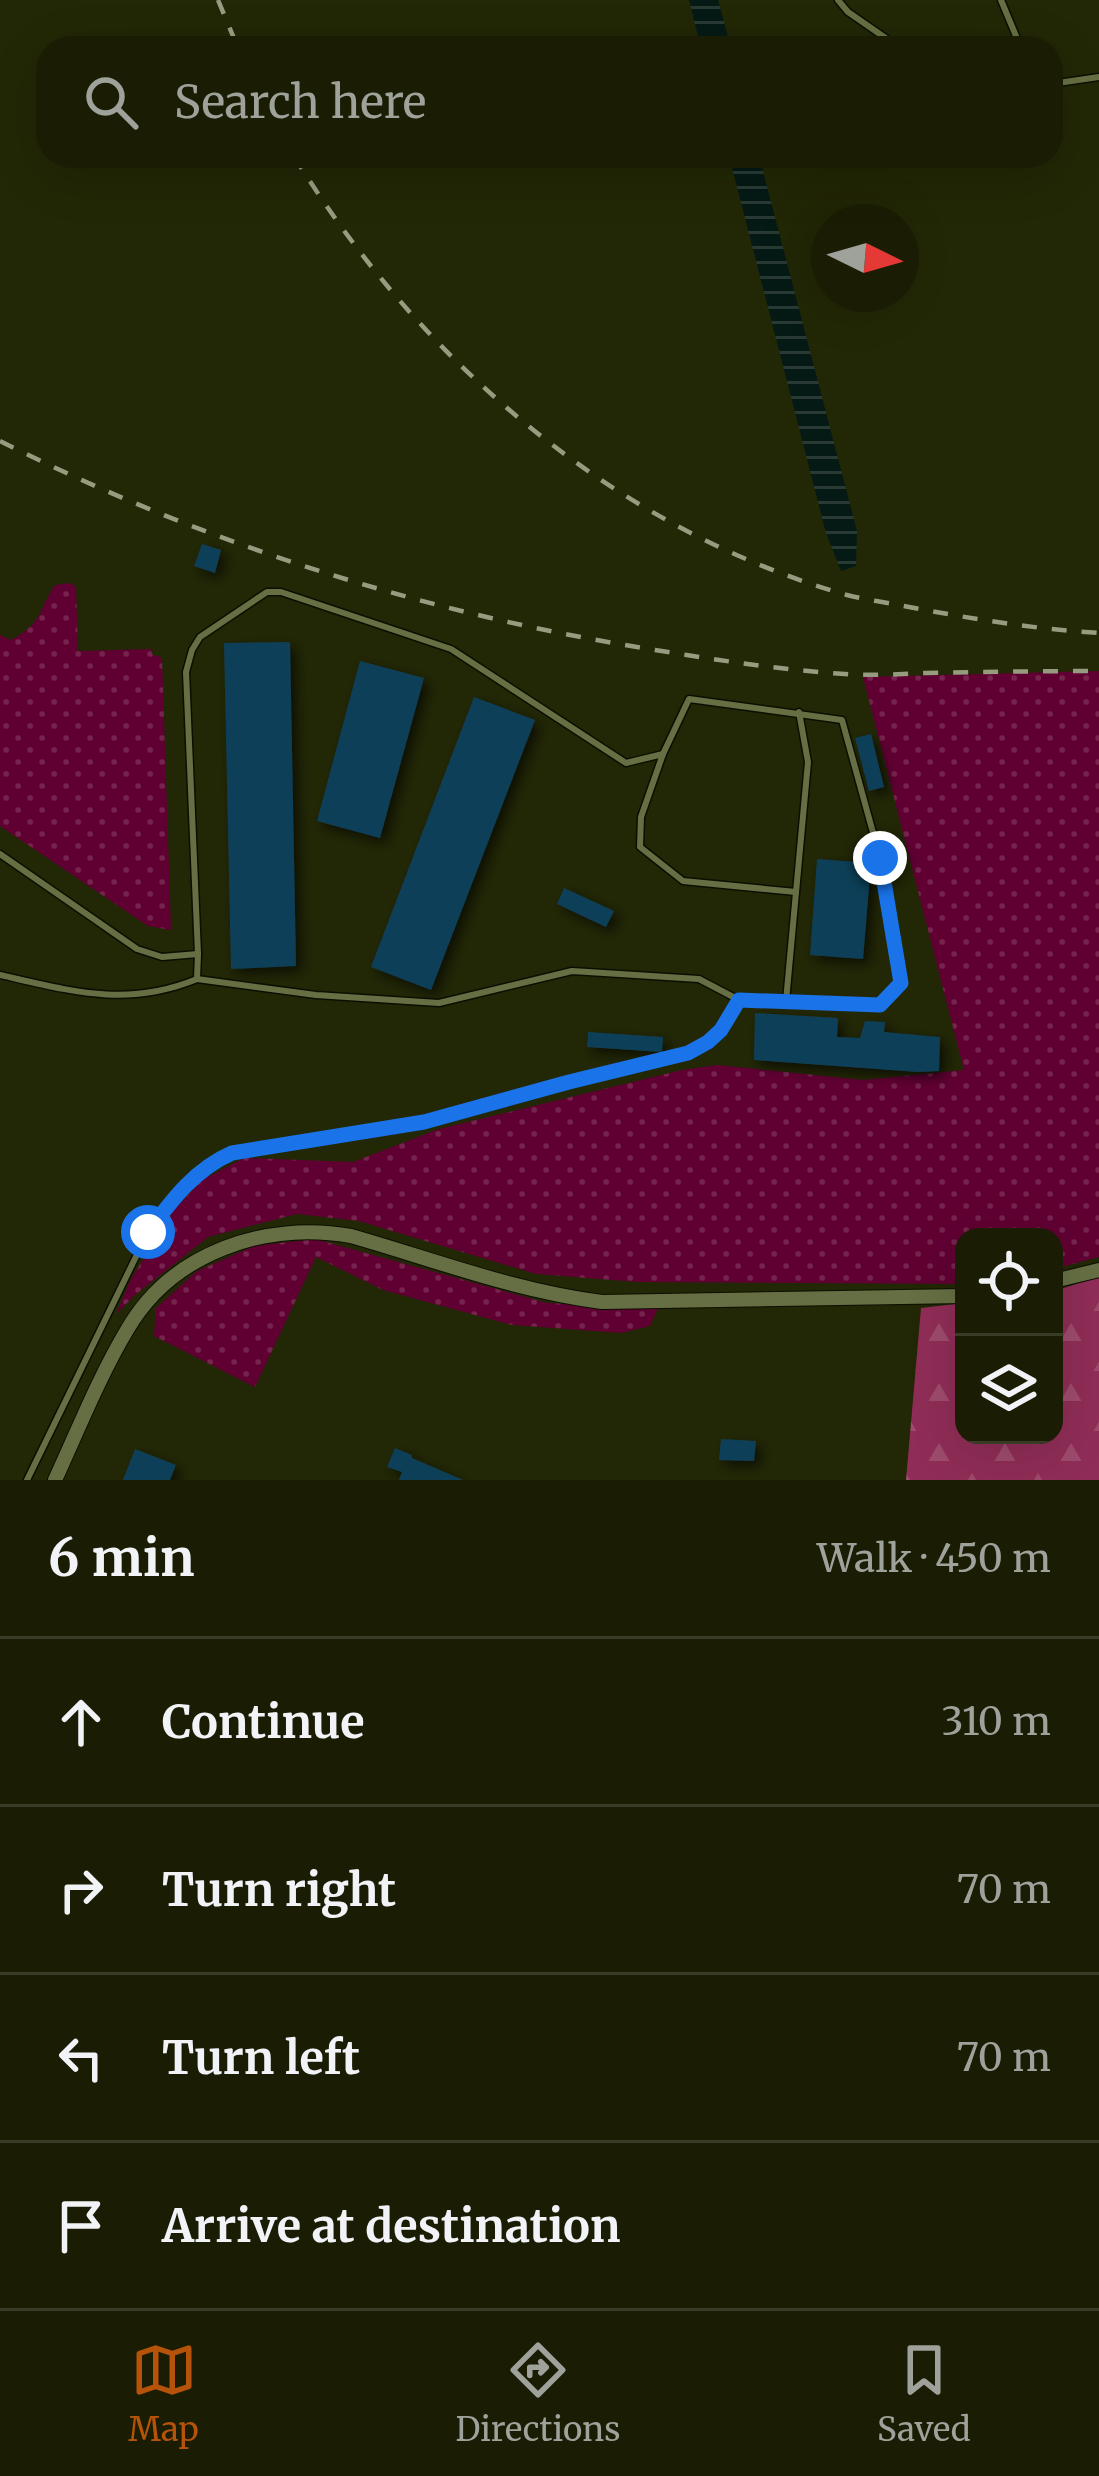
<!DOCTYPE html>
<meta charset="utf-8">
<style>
body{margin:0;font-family:Merriweather,serif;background:#272a13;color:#f1f3f6}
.controls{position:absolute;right:36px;bottom:36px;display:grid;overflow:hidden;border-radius:24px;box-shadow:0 12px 48px #0002}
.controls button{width:108px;height:108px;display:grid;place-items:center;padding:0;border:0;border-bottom:3px solid #383b26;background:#1a1d04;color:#f1f3f6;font:60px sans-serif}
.compass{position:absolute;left:811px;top:204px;width:108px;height:108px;border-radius:50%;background:#1a1d04;box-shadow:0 12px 48px #0002;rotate:95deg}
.stop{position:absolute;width:36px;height:36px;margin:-27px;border:9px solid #1a73e8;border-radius:50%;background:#fff}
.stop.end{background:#1a73e8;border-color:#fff;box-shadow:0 3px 12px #0008}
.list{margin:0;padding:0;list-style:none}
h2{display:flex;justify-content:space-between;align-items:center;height:156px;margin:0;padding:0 48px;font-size:51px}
h2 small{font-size:39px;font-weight:400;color:#9fa29a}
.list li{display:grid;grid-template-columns:78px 1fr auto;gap:36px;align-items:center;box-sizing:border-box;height:168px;padding:0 48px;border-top:3px solid #383b26}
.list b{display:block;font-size:45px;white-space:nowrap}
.list em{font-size:39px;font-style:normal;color:#9fa29a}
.icon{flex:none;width:66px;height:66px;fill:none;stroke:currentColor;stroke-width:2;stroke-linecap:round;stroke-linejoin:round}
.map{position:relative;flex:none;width:1099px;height:1480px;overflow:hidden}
.search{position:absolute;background:#1a1d04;box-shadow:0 12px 48px #0002;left:36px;right:36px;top:36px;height:132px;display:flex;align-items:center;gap:30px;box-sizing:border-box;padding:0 42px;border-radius:36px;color:#9fa29a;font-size:45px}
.sheet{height:828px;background:#1a1d04}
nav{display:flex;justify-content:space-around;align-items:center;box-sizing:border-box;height:168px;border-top:3px solid #383b26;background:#1a1d04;font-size:33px;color:#9fa29a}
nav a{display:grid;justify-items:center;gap:6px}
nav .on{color:#b45309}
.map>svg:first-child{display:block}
.grass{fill:url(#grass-dots)}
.forest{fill:url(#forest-firs)}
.water{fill:url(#water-rules)}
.building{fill:#113f58;filter:url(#shadow)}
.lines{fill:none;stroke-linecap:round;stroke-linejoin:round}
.lane-casing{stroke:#0c0f00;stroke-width:9}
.street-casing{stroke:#0c0f00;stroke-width:16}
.lane{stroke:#666f43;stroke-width:6}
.street{stroke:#666f43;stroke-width:14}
.rail{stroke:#979c81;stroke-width:4.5;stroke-dasharray:15 15;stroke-linecap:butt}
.route{stroke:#1a73e8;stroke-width:15}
</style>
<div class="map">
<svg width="1099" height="1480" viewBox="0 0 1099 1480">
<defs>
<pattern id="grass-dots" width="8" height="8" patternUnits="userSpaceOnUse" patternTransform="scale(3)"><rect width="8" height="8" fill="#600032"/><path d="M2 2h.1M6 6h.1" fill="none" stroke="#76244e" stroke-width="1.8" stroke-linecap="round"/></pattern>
<pattern id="forest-firs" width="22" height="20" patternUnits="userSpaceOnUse" patternTransform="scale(3)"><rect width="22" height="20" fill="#8f2d57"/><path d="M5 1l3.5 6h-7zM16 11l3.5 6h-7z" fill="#9e4b6d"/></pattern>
<pattern id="water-rules" width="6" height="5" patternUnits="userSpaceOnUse" patternTransform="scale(3)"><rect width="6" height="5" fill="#051915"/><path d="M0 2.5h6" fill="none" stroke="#293a35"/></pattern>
<filter id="shadow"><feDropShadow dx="5.5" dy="5.5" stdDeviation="6" flood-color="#0009"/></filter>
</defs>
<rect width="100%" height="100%" fill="#222706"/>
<g class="grass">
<path d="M70,583l6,4 2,64 73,-2 1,5 10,4 9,272 -23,-4 -148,-100v-191l11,5c33,-18 26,-28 44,-55z"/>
<polygon points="1099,671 1099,1257 1054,1269 1054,1237 964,1237 964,1284 638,1282 536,1274 359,1221 297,1214 208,1237 135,1295 116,1314 131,1279 174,1210 202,1180 244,1158 353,1162 439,1129 682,1070 717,1065 863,1080 964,1070 863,677"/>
<polygon points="315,1239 547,1303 658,1308 650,1326 621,1333 512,1325 383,1290 316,1257 255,1387 154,1336 156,1308 197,1271 254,1246"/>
</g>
<polygon class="forest" points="1099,1277 1099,1480 906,1480 921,1308 964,1303 964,1435 1054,1435 1054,1291"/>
<g class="water">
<polygon points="689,0 718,0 731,48 701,48"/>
<polygon points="729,156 759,156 857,531 856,566 841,571 826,533"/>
</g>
<g class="building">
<polygon points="202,544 221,550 215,573 194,566"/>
<polygon points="290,642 296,966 231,969 224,643"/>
<polygon points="360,661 424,678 380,838 317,821"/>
<polygon points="474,697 535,720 431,990 371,967"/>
<polygon points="871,734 884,787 869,791 855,738"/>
<polygon points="817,859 871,863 863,959 810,955"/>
<polygon points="564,888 614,911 606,927 557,904"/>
<polygon points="755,1013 838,1018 837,1037 860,1038 865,1021 885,1022 884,1032 940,1037 939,1071 918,1072 754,1060"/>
<polygon points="588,1032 663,1037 662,1052 587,1047"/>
<polygon points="721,1439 756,1441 754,1461 719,1460"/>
<polygon points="395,1448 412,1455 412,1458 463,1480 399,1480 402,1472 387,1467"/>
<polygon points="135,1449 176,1465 170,1480 123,1480"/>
</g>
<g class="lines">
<defs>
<g id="lane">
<polyline points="838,0 848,12 900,48"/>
<polyline points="1001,0 1021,48"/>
<polyline points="1051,84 1099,77"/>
<polyline points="0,854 137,949 162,957 198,954 186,672 192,650 200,637 267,592 281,592 451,649 626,763 663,754"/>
<polyline points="198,954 197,979 316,995 439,1003 572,971 699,979 739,1000 880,1005 901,983 880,858 842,720 689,699 663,754 641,817 640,847 683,881 796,892"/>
<path d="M0,975c71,16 127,33 197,4"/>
<polyline points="786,1001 808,762 799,712"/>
<path d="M27,1480l121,-248c24,-32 47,-63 84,-79l192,-31 145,-40 119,-29 20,-11 13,-12 18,-30"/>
</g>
<g id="street">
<polyline points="1054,1281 1099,1270"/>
<path d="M55,1480c23,-50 44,-103 72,-150 45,-78 139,-109 224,-94 84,24 164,55 251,66l362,-6"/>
</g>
</defs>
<use href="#lane" class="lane-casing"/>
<use href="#street" class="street-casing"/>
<use href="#lane" class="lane"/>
<use href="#street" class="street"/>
<g class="rail">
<polyline points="218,0 238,48"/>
<path d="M294,156c125,204 320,373 553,439 20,5 42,8 62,12 64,12 125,22 190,26"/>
<path d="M0,441c207,104 427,173 655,209 63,10 126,20 190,24 27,2 54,0 81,-1 58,-1 115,-2 173,-2"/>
</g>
</g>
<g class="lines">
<path class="route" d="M148,1232c24,-32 47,-63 84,-79l192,-31 145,-40 119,-29 20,-11 13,-12 18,-30 141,5 21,-22 -21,-125"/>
</g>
</svg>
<div class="controls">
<button><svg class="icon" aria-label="locate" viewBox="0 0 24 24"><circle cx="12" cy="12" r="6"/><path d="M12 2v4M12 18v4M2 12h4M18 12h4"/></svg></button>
<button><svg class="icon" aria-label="layers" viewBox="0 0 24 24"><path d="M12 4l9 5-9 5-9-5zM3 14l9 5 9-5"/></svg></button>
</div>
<svg class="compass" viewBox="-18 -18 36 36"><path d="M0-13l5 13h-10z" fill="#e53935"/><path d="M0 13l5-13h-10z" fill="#9fa29a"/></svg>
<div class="stop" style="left:148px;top:1232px"></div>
<div class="stop end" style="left:880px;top:858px"></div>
<div class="search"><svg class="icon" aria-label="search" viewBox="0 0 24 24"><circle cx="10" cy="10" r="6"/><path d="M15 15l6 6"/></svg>Search here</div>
</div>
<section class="sheet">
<h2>6 min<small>Walk · 450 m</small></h2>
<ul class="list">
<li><svg class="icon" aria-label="ahead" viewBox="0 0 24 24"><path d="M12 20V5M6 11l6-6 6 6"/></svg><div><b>Continue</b></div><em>310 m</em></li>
<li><svg class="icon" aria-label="right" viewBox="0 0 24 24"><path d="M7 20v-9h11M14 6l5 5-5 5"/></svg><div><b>Turn right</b></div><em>70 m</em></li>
<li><svg class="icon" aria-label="left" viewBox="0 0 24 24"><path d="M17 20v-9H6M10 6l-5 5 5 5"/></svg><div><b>Turn left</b></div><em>70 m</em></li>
<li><svg class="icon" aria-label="arrive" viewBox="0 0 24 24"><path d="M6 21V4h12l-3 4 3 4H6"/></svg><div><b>Arrive at destination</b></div></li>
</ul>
</section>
<nav>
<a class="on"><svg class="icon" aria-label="map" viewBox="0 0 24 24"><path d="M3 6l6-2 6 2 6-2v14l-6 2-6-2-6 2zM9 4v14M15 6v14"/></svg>Map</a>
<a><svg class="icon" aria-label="directions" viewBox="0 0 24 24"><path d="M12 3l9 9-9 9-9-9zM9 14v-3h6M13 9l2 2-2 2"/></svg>Directions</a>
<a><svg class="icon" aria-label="saved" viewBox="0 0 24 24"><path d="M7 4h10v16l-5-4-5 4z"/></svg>Saved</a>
</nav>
